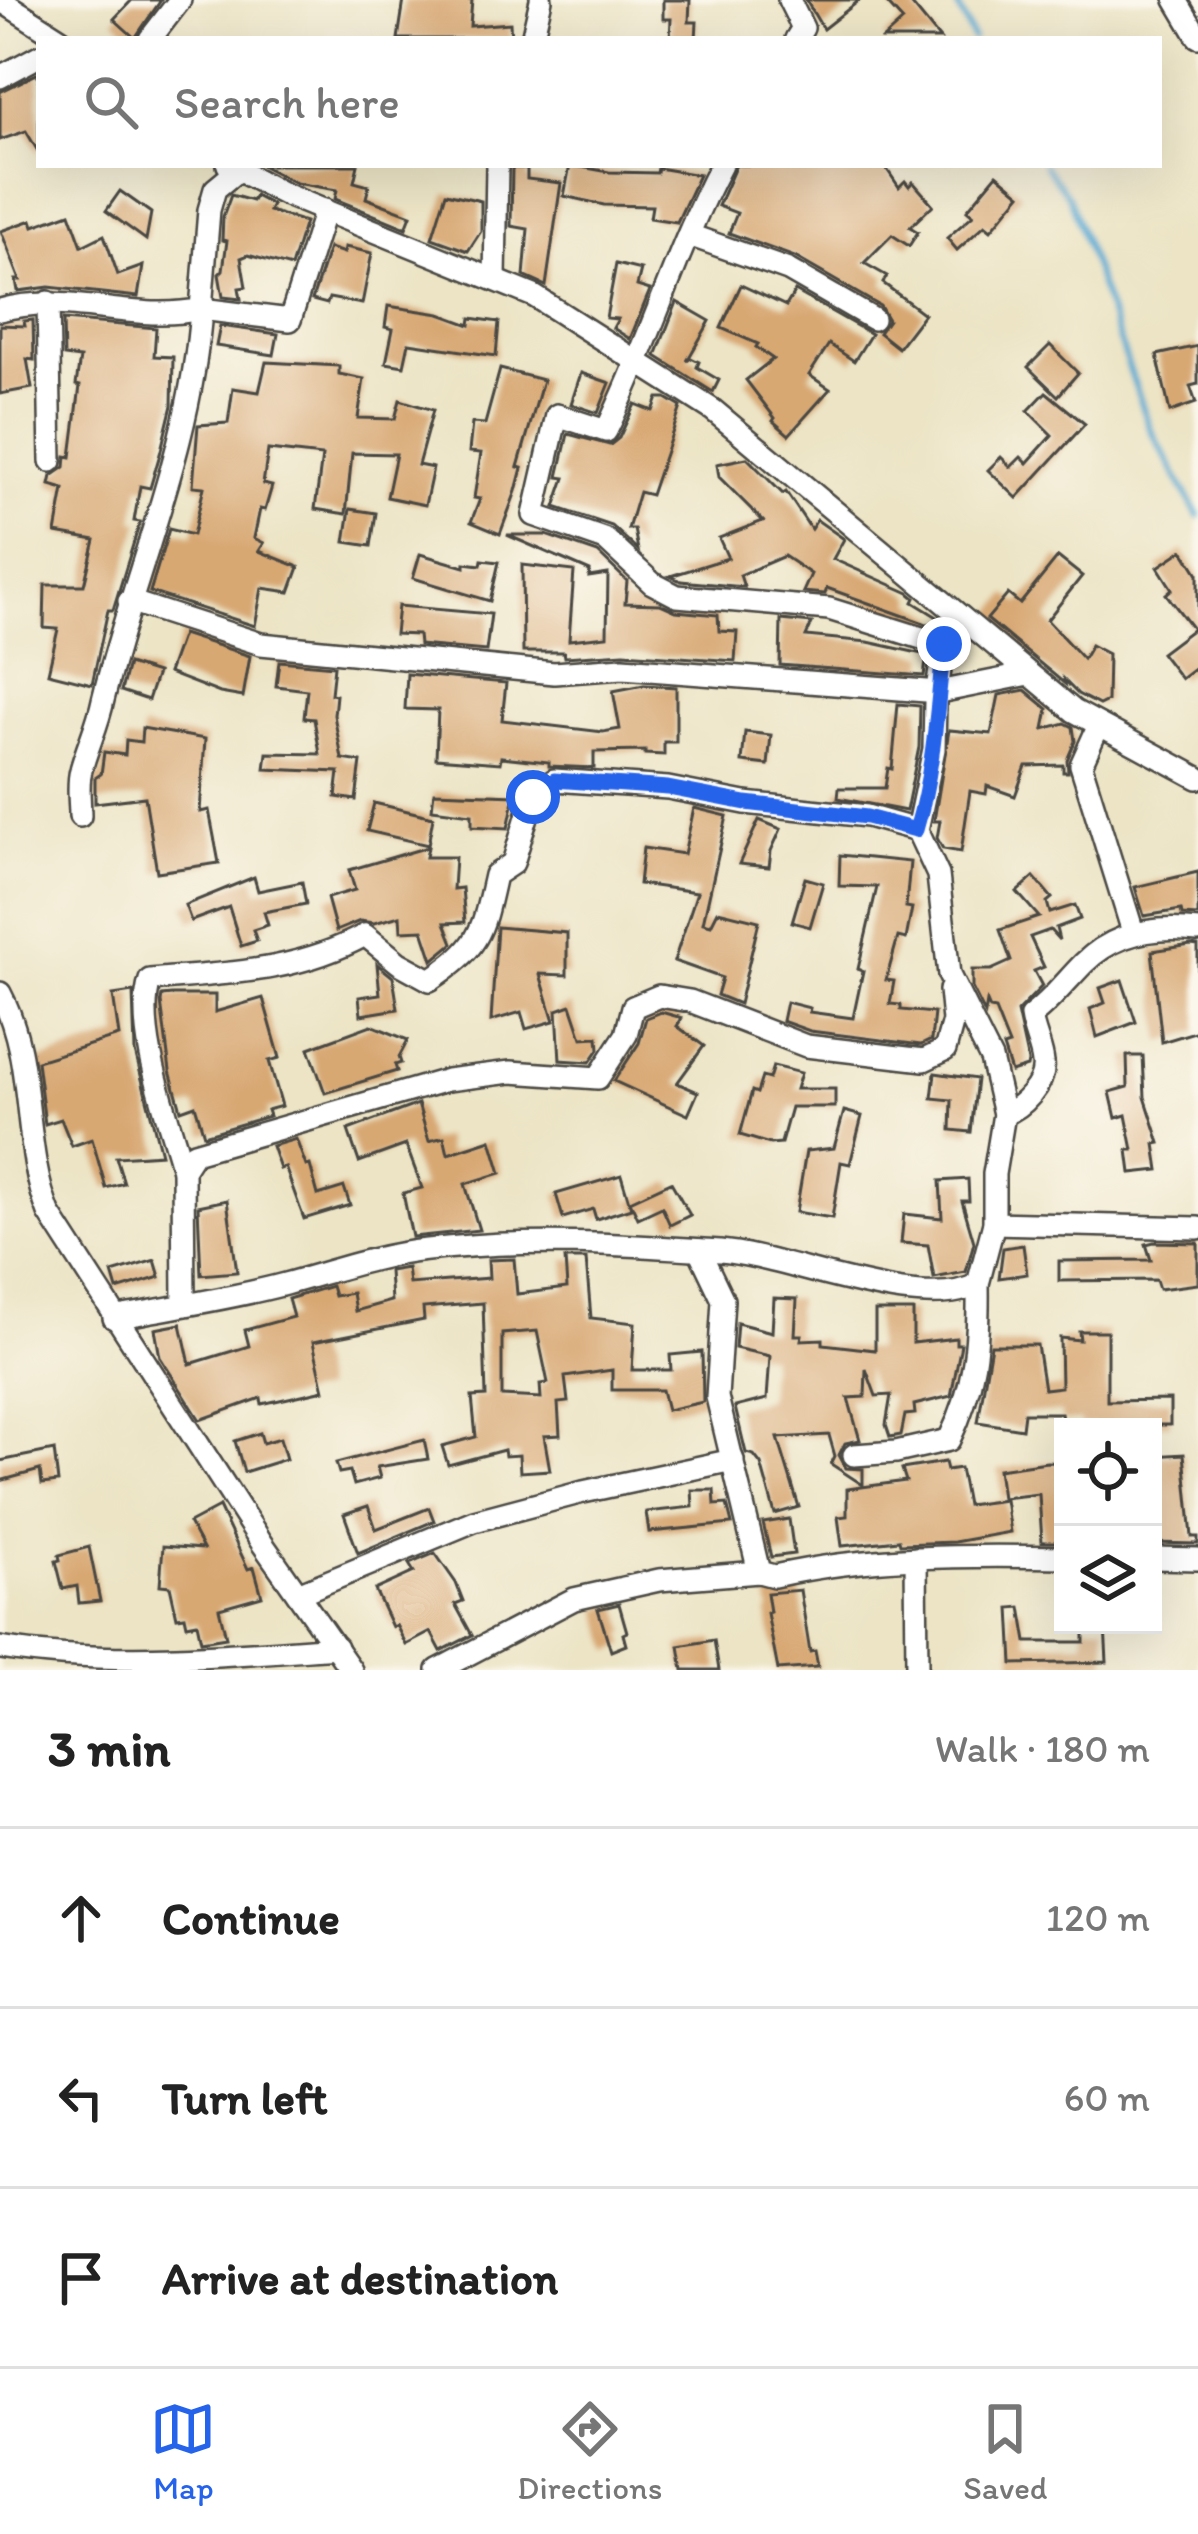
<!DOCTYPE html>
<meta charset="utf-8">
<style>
body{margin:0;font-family:Itim,sans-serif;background:#f6f6f6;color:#222}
.controls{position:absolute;right:36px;bottom:36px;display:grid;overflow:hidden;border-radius:0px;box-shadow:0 12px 48px #0002}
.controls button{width:108px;height:108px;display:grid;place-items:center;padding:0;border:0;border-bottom:3px solid #e0e0e0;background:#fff;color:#222;font:60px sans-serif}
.stop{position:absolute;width:36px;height:36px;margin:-27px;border:9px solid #2563eb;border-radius:50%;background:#fff}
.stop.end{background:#2563eb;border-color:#fff;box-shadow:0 3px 12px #0008}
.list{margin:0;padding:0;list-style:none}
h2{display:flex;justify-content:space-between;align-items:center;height:156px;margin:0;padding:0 48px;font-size:51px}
h2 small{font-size:39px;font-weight:400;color:#767676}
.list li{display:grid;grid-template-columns:78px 1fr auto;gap:36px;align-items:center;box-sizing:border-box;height:180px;padding:0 48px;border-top:3px solid #e0e0e0}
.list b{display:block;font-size:45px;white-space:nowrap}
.list em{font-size:39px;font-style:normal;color:#767676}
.icon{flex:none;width:66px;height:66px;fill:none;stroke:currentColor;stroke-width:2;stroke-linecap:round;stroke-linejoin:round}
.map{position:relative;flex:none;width:1198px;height:1670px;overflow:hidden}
.search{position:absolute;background:#fff;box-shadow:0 12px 48px #0002;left:36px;right:36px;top:36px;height:132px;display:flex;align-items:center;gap:30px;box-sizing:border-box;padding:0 42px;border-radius:0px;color:#767676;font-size:45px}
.sheet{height:696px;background:#fff}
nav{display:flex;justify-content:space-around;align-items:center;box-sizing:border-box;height:168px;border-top:3px solid #e0e0e0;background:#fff;font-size:33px;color:#767676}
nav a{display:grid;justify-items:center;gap:6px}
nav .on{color:#2563eb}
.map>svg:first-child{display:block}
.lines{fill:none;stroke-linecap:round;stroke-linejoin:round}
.stream{stroke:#59aad3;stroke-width:6}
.building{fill:#d8a873;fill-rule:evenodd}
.minor-casing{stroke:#484742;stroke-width:26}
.minor{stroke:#fff;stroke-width:21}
.route{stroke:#2563eb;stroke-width:15}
</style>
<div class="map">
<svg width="1198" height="1670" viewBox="0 0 1198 1670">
<rect width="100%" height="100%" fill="#fbf7ec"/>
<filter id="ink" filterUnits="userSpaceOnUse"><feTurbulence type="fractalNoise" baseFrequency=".00833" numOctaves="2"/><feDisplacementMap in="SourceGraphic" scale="24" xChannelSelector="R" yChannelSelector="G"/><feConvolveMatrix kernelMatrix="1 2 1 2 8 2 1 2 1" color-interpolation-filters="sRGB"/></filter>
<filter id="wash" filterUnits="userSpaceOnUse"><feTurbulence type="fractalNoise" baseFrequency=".004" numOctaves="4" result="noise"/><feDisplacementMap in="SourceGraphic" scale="48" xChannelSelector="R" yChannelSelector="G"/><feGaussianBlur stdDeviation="2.7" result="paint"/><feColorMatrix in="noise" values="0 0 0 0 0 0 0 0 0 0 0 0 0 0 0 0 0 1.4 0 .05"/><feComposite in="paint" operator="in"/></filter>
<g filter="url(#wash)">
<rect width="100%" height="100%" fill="#ece4c5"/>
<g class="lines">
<g class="stream">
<polyline points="955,0 973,39"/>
<polyline points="1044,165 1069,197 1150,428 1198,516"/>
</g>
</g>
<g id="blocks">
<g class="building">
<polygon points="132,0 161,0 135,38 114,19"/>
<polygon points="404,0 472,0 470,26 510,23 511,39 398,39"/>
<polygon points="663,0 690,0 689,22 697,22 696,39 670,39 671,19 663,19"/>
<polygon points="806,0 860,0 823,29"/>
<polygon points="884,0 908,0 940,39 883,39 903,21"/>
<polygon points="39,73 39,153 26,131 0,140 0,92"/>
<polygon points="261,165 358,165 354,182 369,186 366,198 411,215 406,228 335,199 337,190 296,183"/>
<polygon points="570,165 609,172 657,173 658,168 699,175 677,222 650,218 652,206 604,205 564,196"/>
<polygon points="736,165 884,165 899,187 905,181 909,186 913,182 933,205 910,227 918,232 909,246 892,235 864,263 887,276 883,283 924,314 898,348 879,333 888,320 880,306 795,257 729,233 737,213 718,206"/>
<polygon points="512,168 527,168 527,179 561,183 546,286 524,276 528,229 511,226"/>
<polygon points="997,174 1021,194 991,230 985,225 957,250 947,238 973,215 967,210"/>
<polygon points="120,191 151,213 146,240 106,211"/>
<polygon points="446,193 481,201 481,231 468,251 432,238"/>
<polygon points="231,195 252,201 255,196 272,205 269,211 305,222 291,267 248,255 241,258 246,287 239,288 241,299 223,297 219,274 223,270 227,241 222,240 223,217"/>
<polygon points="70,213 82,246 104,235 118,275 143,266 138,297 49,287 18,291 16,280 20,280 1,231 32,220 34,226"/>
<polygon points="345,247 372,253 362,304 329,298 327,304 312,300 329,248 344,253"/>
<polygon points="616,264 641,270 637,286 650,290 630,339 613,328 618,319 606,318"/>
<polygon points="741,285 786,306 795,291 871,334 854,361 829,344 809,375 830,389 789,435 773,421 775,418 746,380 773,359 756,347 758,344 721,328"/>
<polygon points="677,302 710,321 687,361 691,358 699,362 697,367 719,380 713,392 656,356"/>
<polygon points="388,306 440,314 470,325 471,318 499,322 496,356 409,343 404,366 386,363 393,329 385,327"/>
<polygon points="33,320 34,360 27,359 32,388 0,394 0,325 25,326 24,321"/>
<polygon points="63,320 156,328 154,356 173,357 172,405 160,454 150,488 140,486 134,521 140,522 113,610 108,610 92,684 48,673 58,629 44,628 45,585 84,585 95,540 56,533 64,489 50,485 52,476 65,467 66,456 71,457 80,386 76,385 80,358 64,356"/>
<polygon points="220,326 278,334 274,355 216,346"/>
<polygon points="1050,345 1078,373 1058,396 1028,367"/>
<polygon points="1198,346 1198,384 1190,386 1196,403 1170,412 1157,355"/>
<polygon points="266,362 339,366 339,374 364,379 358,418 395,419 400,400 433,410 418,465 433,468 425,505 387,497 396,454 352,453 346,514 315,509 322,456 268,450 263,484 272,486 265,510 260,509 254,538 264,543 259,551 299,567 290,592 262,588 255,626 150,592 169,529 193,535 204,487 193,486 198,425 228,423 233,388 259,392"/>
<polygon points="500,369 543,380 518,467 522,468 516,491 500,534 471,522 480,499 474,498 481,453 469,452 472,423 485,424"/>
<polygon points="581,373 610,383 598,413 571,404"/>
<polygon points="1046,392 1085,424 1017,498 988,470 1001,457 1011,467 1021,457 1027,463 1052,435 1028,411"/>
<polygon points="658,398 666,398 681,407 651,495 639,492 628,529 634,529 638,550 612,526 555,507 565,478 558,477 568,434 610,445 619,438 635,404 653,411"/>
<polygon points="747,458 783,494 786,492 811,529 817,520 844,539 833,559 909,593 915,598 913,602 939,618 935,627 827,588 825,594 803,592 811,574 784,556 740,575 744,587 681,581 670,576 728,558 719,538 763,521 719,477 717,464"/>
<polygon points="350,509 376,513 371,546 345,542"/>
<polygon points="507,535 546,535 598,553 627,581 625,603 660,604 676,611 718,615 719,631 737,632 735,661 624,653 565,657 564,652 523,652 522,565 574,571 569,640 607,636 608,574 589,577 590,571"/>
<polygon points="1183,550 1198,574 1198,666 1181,679 1161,653 1193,629 1166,594 1172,589 1158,567"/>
<polygon points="420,554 465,567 465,563 481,565 482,560 499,562 490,601 413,578"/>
<polygon points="1058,557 1082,576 1047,620 1083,659 1091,645 1108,654 1107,701 1099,705 1078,694 1064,680 1065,684 987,619 1008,594 1020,604"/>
<polygon points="398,606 491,614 486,651 419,645 418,635 395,634"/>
<polygon points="781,620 812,623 806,636 868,642 927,655 924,676 780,665"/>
<polygon points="182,634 250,656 243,697 220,693 168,673"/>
<polygon points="279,661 334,666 331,694 336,695 334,715 342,759 361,762 356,800 336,797 339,772 265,769 267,753 320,754 314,719 304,718 307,690 276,686"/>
<polygon points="128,664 157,673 148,700 121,691"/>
<polygon points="407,674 506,683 502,720 603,732 620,729 613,691 644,685 676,687 676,742 664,742 664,755 645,754 645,751 594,752 594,768 549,766 549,762 501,757 500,763 436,758 438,710 405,709"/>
<polygon points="1025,690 1048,709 1044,729 1065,723 1073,727 1075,741 1067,760 1068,772 1063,772 1063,765 1026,766 1015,796 987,786 986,794 970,791 961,852 943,849 937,838 940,821 934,821 949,730 991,734 999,695"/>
<polygon points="898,704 920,706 919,747 906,811 838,798 839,788 885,788 888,768 892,769"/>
<polygon points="142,728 205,739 200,812 209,810 219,863 157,872 145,797 95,803 95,778 101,774 104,752 125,755 126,740 141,742"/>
<polygon points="745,732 771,735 768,765 742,762"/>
<polygon points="434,792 515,795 508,828 472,826 472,814 432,809"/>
<polygon points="374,803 433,817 428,845 367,831"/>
<polygon points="694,808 727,816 703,923 711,925 718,911 759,921 739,1004 717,995 722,978 674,961 697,892 639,884 643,848 684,854"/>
<polygon points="759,820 781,829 771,851 769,867 739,864"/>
<polygon points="428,847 426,857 455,857 453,889 462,888 465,922 445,923 453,943 450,946 433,960 423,930 401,931 400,916 374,923 360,921 336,931 327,898 355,890 349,870"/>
<polygon points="840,855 910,862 906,907 912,908 906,939 898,937 886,980 894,981 890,1004 901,1005 901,1010 934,1013 931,1040 921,1045 810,1031 782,1021 786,1002 810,1008 809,1012 853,1018 863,971 858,969 877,887 839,886"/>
<polygon points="1198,872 1198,916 1182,915 1181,910 1144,916 1135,887"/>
<polygon points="254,877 258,891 302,882 306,904 264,912 268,925 253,930 257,941 241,946 229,907 191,921 185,905"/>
<polygon points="1034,877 1052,898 1047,902 1050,913 1075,905 1080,919 1056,928 1059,940 1050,930 1030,937 1044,967 1034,971 1042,986 1017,1012 1028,1062 1027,1067 1011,1072 1003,1047 1009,1045 995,1010 990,1009 987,1002 985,1014 972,988 972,970 991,970 1011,961 1000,930 1039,917 1017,892"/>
<polygon points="805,878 823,883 810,927 792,922"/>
<polygon points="497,927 567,933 567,975 540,974 554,1021 526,1029 521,1012 491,1021"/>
<polygon points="1191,945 1198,946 1198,1031 1162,1042 1152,951"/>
<polygon points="377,964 393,977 398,1009 361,1015 359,997 380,994"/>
<polygon points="1122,980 1136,1022 1097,1037 1090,1009 1105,1003 1100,988"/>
<polygon points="133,992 135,1052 161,1154 116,1157 124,1183 106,1188 92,1139 72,1146 61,1119 45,1124 37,1061 119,1036 113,995"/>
<polygon points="172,995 215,995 215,1012 263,998 280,1058 269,1061 282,1106 267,1110 269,1116 204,1135 195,1105 181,1110 170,1071 161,1002 162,996"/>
<polygon points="571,1005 582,1038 598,1037 599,1049 590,1062 560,1060 557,1010"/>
<polygon points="661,1012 682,1018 677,1026 704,1046 677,1083 698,1092 688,1115 614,1081 639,1043 646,1018"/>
<polygon points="371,1025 408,1040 399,1057 401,1063 395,1065 397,1071 325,1093 309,1048"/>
<polygon points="1127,1056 1143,1056 1145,1097 1160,1143 1155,1144 1159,1170 1131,1173 1128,1150 1133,1150 1126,1115 1116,1118 1110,1092 1128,1087"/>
<polygon points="773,1066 801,1073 796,1089 835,1089 835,1107 791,1107 781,1143 770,1144 740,1135 752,1091 757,1093 762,1077 769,1079"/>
<polygon points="935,1073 977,1079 971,1132 951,1130 952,1100 932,1098"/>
<polygon points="418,1104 429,1141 444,1137 448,1154 491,1140 501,1173 465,1184 479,1230 412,1237 403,1193 422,1188 406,1145 359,1162 348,1130"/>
<polygon points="844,1111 862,1116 850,1164 841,1162 832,1218 796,1212 806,1151 834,1148"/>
<polygon points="296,1139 306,1166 310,1165 318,1195 344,1187 350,1205 304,1219 285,1167 280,1169 272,1146"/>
<polygon points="621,1175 631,1208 596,1219 593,1209 563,1218 556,1194"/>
<polygon points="968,1179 969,1201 962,1201 974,1242 966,1272 934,1278 928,1245 901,1243 904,1214 942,1218 940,1181"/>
<polygon points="671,1182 690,1215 670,1225 662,1207 638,1218 630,1201"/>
<polygon points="227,1200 237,1272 201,1275 198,1206"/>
<polygon points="1154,1242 1198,1243 1198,1284 1159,1289 1156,1280 1059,1281 1059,1261 1151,1260 1146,1244"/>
<polygon points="1023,1245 1027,1274 999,1278 1003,1248"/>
<path d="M514,1259l3,35 50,-6 -2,-29h21l5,59 44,5 -3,47h39l-1,-15 32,-3 1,50 -36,8 -5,-20h-50v-20l-47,7 3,25 -10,1 2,32 -16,1 6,34 -30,2 -1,-17 -14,1 -1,-6 -56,15 -6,-19 34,-9 -4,-40 14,-1 -3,-93 -60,5 1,12 -111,22 11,48 -62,14 -1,-6 -61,22 -40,-63 -5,-28 26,-5 9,40 59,-18 -4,-16 48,-13 -5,-18 43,-13 3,10 18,-3 3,18 36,-10 -2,-30 18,-3 2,16 80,-6 -1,-18zM537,1331l11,52 -8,1 1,14 -39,-2v-62z"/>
<polygon points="155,1260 160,1277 117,1290 112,1273"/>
<polygon points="774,1298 797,1299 795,1335 802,1335 801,1340 823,1339 823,1344 875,1350 875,1311 913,1311 913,1343 956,1338 956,1344 961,1344 951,1396 914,1405 915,1414 905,1415 901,1435 890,1437 886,1425 891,1395 876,1396 866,1369 865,1397 848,1398 860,1440 845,1443 839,1455 846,1468 863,1469 863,1485 831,1464 835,1456 829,1435 778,1438 799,1507 775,1514 761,1464 754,1455 746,1453 735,1407 767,1399 770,1356 735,1348 737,1323 772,1332"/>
<polygon points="1079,1331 1107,1331 1107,1401 1170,1400 1170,1425 1080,1425 1080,1420 1062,1421 1061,1413 1024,1413 1022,1429 978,1422 991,1345 1037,1345 1044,1389 1061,1387 1060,1338 1080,1340"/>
<polygon points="260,1433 263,1443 280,1438 286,1459 244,1472 235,1441"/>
<polygon points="424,1440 428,1459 377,1467 380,1478 354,1485 350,1471 339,1473 336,1463"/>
<polygon points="54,1450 58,1482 42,1484 40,1470 0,1481 0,1461"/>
<polygon points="1184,1454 1192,1537 1198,1537 1198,1544 1153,1543 1153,1456"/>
<polygon points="945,1462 947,1470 960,1468 967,1505 1005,1500 1010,1532 954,1542 900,1544 899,1540 842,1546 838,1517 847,1516 847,1489 906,1481 902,1469"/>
<polygon points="1047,1462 1063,1463 1063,1542 1042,1542 1039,1494 1002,1498 998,1469"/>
<polygon points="692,1490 714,1490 715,1505 727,1504 732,1524 649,1532 646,1512 693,1507"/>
<polygon points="368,1506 376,1529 429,1508 434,1521 358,1553 344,1514"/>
<polygon points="219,1507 248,1569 254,1567 262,1596 219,1608 226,1637 201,1641 197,1623 187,1625 185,1616 177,1617 170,1586 160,1585 163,1546 203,1549 189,1523"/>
<polygon points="789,1519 794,1554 771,1557 763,1523"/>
<polygon points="89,1547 100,1601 79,1603 77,1586 63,1589 56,1561 60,1560 59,1555"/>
<polygon points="435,1553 456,1583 463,1601 455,1604 472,1635 441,1651 431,1632 406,1645 396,1625 392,1627 375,1590 414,1572 409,1564"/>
<polygon points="800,1590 810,1652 815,1651 818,1667 778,1670 767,1613 770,1612 767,1593"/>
<polygon points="619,1604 627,1632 623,1634 626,1645 611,1651 598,1609"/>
<polygon points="1021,1607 1027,1642 1084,1642 1084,1625 1105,1625 1107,1662 1013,1664 1010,1608"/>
<polygon points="714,1640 719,1670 683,1670 679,1646"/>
</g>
</g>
</g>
<g filter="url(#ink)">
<use href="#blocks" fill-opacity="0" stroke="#484742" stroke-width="3"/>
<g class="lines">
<defs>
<g id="minor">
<polyline points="0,0 61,39"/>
<polyline points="789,0 803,28 796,39"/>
<polyline points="1176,0 1198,37"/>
<polyline points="150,39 180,0"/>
<polyline points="532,39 541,0"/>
<polyline points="0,77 39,56"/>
<polyline points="228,165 284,194 534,296 713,410 1074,711 1198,778"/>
<path d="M721,165c-45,85 -72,179 -115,266l-49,-16 -23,100 72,25 46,43 25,13 152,13 115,36"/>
<polyline points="689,235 788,270 873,319"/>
<polyline points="495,279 497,165"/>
<polyline points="48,302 51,461"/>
<path d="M0,310c67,-19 134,14 201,-1l8,-99 6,-21 23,-19"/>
<polyline points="129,601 261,644 554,673 623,668 939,692 1029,674"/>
<polyline points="1099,725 1081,765 1133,932"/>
<path d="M80,816c0,-14 -3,-32 1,-46 6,-23 17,-45 22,-70 32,-131 89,-255 98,-391l89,11 35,-110"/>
<path d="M0,993c36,68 21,151 49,220l213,330 89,127"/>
<path d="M1004,1114c18,-6 42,-30 39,-51 -1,-15 -10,-31 -12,-47 21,-16 35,-35 53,-53 31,-31 73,-37 114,-32"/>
<path d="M183,1170c-14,-51 -49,-140 -33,-190 77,-7 145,-7 215,-45l34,28 31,17c51,-34 52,-47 65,-105l18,-12 20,-66 21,-17 114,8 77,15 122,13 50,14"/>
<polyline points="994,1223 1198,1228"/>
<path d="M699,1250l24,50 -6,97 42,175 15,4c95,-21 193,-21 289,-19"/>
<polyline points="184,1304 183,1170 194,1153 447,1080 511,1072 598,1078 626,1035 633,1007 659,996 690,1001 806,1046 924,1060 945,1050 953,1021 950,990"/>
<path d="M114,1318c57,-11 115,-19 171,-34 48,-13 93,-29 142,-34 99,-12 194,-6 293,1 66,5 201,65 258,33l16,-61v-49l10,-60 -13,-55 -42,-84 -11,-100 -21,-45 17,-81 1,-47 9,-57 13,-31"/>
<path d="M854,1455l42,-3 53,-12c26,-53 30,-98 29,-156"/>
<polyline points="916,1558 917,1670"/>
<polyline points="1153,1558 1198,1559"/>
<polyline points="298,1594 474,1521 583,1492 733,1460"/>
<path d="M0,1648c111,18 225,7 336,-1"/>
<polyline points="438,1670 574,1599 659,1580 759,1572"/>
</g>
</defs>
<use href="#minor" class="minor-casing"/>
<use href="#minor" class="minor"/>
</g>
</g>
<g class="lines" filter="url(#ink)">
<path class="route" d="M533,797l21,-17 114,8 78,15 121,14 49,13c18,-61 21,-123 28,-186"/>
</g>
</svg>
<div class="controls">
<button><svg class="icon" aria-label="locate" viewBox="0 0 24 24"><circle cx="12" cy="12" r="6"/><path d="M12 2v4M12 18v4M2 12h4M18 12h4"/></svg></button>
<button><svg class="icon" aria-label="layers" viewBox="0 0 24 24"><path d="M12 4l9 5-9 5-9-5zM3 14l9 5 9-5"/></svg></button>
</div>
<div class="stop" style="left:533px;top:797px"></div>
<div class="stop end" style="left:944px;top:644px"></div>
<div class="search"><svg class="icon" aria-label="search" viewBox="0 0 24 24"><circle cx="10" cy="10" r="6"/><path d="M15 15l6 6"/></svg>Search here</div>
</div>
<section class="sheet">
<h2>3 min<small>Walk · 180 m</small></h2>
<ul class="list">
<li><svg class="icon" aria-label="ahead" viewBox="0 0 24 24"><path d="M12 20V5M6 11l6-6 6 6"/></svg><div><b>Continue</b></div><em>120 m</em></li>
<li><svg class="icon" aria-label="left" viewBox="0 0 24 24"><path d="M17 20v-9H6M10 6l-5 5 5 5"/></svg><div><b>Turn left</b></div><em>60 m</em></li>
<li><svg class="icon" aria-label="arrive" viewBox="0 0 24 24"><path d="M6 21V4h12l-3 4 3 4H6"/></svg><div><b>Arrive at destination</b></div></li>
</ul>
</section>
<nav>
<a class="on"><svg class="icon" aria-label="map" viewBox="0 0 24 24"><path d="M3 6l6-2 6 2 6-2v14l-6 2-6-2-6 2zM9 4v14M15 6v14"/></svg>Map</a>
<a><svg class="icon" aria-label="directions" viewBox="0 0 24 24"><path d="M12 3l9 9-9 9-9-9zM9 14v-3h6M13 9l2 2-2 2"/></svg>Directions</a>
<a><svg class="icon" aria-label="saved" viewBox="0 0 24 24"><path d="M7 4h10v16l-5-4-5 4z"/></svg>Saved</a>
</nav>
